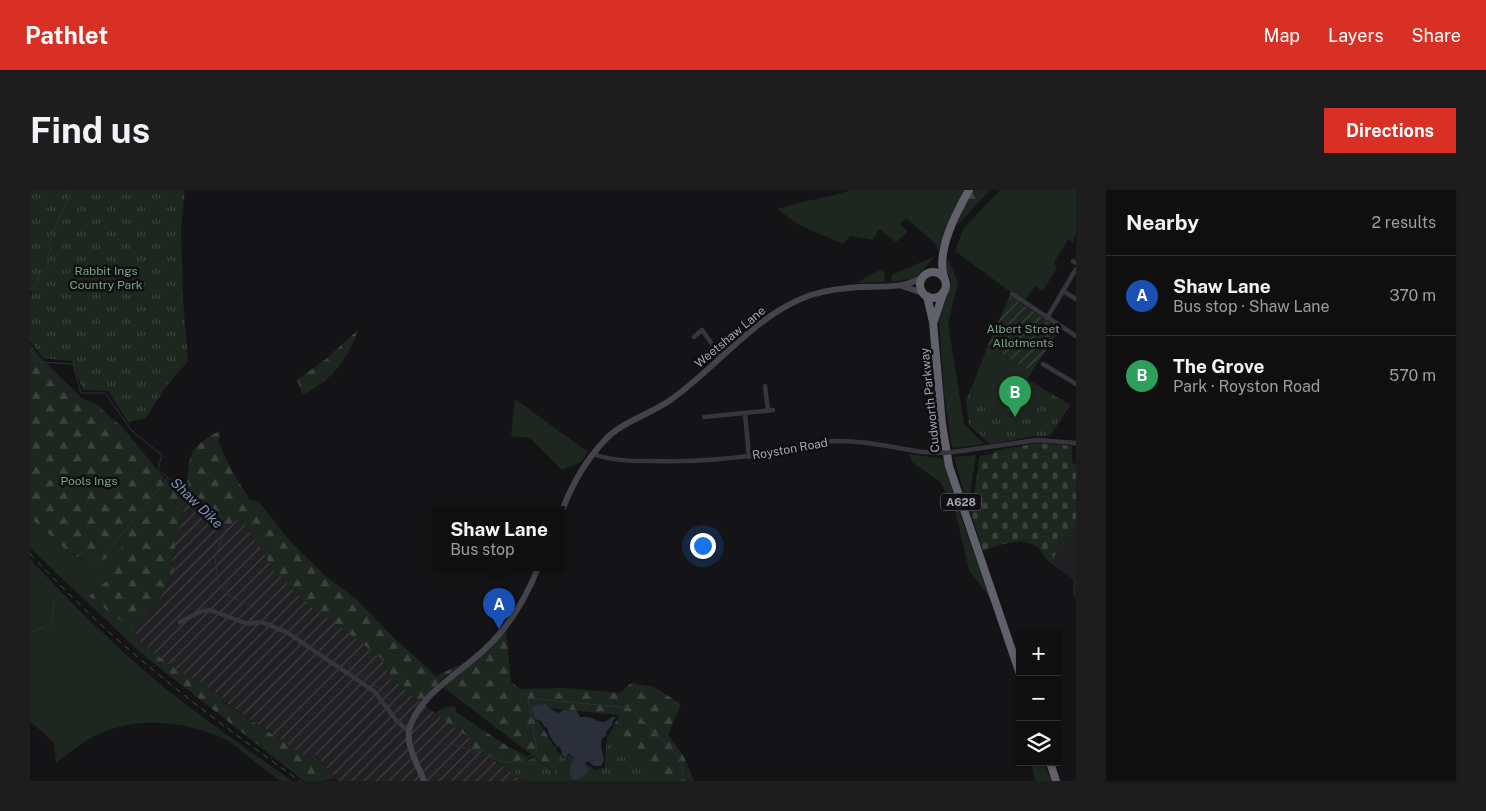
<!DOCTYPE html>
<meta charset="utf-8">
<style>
body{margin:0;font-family:"Public Sans",sans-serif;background:#1d1d1e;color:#f1f3f6}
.controls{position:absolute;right:15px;bottom:15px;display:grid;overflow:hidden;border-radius:0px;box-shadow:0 1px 4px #0004}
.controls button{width:45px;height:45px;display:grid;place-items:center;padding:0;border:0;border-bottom:1px solid #2f2f30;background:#0f0f10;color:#f1f3f6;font:25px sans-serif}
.you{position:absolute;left:672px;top:355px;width:18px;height:18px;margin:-12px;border:4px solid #fff;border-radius:50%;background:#1a73e8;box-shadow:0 0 0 8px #1a73e833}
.badge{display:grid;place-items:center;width:32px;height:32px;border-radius:50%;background:#d93025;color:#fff;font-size:16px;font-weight:700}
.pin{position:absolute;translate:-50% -41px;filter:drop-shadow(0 1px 2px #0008)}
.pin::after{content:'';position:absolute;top:26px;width:18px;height:15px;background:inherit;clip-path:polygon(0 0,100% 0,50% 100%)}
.popup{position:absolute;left:403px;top:316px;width:132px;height:65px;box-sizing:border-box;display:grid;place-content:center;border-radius:0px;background:#0f0f10;filter:drop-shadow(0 1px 4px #0005);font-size:16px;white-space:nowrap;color:#9b9c9f}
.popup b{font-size:19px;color:#f1f3f6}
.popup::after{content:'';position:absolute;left:50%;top:100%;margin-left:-10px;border:10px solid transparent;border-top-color:#0f0f10}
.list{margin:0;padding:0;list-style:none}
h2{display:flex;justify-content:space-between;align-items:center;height:65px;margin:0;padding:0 20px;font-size:21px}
h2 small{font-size:16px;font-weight:400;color:#9b9c9f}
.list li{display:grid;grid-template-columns:32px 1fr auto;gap:15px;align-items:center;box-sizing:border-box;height:80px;padding:0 20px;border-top:1px solid #2f2f30}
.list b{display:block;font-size:19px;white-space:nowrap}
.list p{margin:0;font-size:16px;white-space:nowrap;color:#9b9c9f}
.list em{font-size:16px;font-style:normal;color:#9b9c9f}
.icon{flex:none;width:28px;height:28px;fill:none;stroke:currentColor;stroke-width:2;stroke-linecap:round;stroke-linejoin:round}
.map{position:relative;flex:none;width:1046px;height:591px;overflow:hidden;border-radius:0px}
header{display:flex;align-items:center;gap:30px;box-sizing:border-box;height:70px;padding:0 25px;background:#d93025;color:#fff}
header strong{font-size:24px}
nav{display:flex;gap:28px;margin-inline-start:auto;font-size:18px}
.intro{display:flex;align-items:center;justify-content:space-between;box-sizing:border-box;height:120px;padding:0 30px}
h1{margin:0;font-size:35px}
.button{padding:12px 22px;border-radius:0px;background:#d93025;color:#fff;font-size:18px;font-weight:700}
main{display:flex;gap:30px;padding:0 30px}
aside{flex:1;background:#0f0f10;border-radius:0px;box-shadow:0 1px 4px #0004}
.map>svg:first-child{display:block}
.built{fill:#212023}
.industrial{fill:url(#industrial-furrows)}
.grass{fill:#1e2620}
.forest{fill:url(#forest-firs)}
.cemetery{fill:url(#cemetery-stones)}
.park{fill:url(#park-tufts)}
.garden{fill:url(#garden-furrows)}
.water{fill:#2a2f39}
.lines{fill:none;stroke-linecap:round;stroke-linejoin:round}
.stream{stroke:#2a2f39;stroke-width:1}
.street{stroke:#35353b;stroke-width:4.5}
.secondary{stroke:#43434b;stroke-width:6}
.highway{stroke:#61616c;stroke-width:8}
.rail{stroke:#4a4a52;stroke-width:1;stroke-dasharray:6 5;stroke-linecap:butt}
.street-bridge{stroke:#35353b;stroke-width:4.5}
.labels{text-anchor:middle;stroke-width:5;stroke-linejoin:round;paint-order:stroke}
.shield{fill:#0f0f11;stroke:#797984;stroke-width:1}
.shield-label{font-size:11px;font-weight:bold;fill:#a6a7b6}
.park-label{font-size:12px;fill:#7ca187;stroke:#0f0f11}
.street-label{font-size:12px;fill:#a6a7b6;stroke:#0f0f11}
.water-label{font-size:14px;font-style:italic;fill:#7c8db1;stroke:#0f0f11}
</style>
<header>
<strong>Pathlet</strong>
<nav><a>Map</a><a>Layers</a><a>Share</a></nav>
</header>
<div class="intro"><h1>Find us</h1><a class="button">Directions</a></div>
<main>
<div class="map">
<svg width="1046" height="591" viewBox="0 0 1046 591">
<defs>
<pattern id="industrial-furrows" width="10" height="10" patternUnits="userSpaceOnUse" patternTransform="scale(1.25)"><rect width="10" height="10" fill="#212023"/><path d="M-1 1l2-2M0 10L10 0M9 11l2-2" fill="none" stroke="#3e3e41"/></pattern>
<pattern id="forest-firs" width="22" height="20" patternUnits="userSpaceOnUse" patternTransform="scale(1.25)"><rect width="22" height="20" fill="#1e2620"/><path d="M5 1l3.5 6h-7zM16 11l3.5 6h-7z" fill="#3c433e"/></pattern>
<pattern id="cemetery-stones" width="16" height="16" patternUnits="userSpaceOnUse" patternTransform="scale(1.25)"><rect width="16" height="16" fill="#1e2620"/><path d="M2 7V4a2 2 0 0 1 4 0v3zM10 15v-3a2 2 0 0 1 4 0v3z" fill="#3c433e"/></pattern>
<pattern id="park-tufts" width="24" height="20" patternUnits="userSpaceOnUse" patternTransform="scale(1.25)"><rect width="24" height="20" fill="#1e2620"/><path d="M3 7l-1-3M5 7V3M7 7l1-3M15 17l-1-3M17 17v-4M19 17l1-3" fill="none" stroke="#3c433e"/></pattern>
<pattern id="garden-furrows" width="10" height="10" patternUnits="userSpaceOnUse" patternTransform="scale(1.25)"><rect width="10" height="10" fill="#1e2620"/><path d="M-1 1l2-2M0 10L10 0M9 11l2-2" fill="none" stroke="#3c433e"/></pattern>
</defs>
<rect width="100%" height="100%" fill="#141416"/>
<polygon class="built" points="1046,334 1046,408 1043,406 1043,389 1020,373"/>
<polygon class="industrial" points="163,306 195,337 211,328 244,380 351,468 361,488 391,513 445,551 439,559 451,561 488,587 490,591 308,591 285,565 279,569 192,510 193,507 140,475 112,454 105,442 132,405 144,379 141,375 155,313"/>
<g class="grass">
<path d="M821,0h115l-13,23 -15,38 -3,-8 -29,-25 -6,6 8,8 -12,10 -17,-13 -6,11 -23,-4 -7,8 -44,-19 -22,-16c25,-8 50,-11 74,-19z"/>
<polygon points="970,0 1046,0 1046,43 1043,52 1038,50 1024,72 1027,78 1013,101 1005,96 994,112 925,61 933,39"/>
<polygon points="905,66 886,88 861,92 862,85"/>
<polygon points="918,69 928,92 918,134 934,234 954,254 922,258 914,203 909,130 921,93 915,74"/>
<polygon points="850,80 854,82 855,92 826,93"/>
<polygon points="958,155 1002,182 976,220 941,199"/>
<polygon points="485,209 558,262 551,272 532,280 500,248 481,246"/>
<polygon points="879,264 914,269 926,313 960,408 939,380 925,320 910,292 882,272"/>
<polygon points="946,265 939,310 936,311 924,267"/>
<polygon points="0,327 36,360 54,371 78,367 98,340 82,386 59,406 105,442 112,454 118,458 112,464 0,358"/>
<path d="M0,369c35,38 71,73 109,107 48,42 101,78 153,115h-11c-13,-9 -25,-18 -37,-28 -5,-4 -11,-10 -18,-13 -36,-18 -85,-24 -122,-8 -18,7 -33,19 -48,31l-2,-20 -24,-22z"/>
<polygon points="1001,572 1014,572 1021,591 1005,591"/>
</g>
<g class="forest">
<polygon points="944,0 960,0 926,37 937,10"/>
<path d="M329,139c-13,31 -25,50 -56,66l-6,-15 29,-21z"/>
<polygon points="0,154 10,167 52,208 66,214 93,238 134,288 147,297 157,311 155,313 141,375 144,379 132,405 105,442 59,406 82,386 97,340 78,367 63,375 36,360 0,327"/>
<path d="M189,241l1,6 -2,5 15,31 17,27 9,2 30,38 34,34 33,25 37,38 43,39 28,-13 -22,16 -21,24 -30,-25 -10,-20 -35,-27 -38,-26 -34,-35 -33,-52 -16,9 -38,-38c2,-34 0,-40 32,-58z"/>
<polygon points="476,439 481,492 490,499 536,498 590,503 601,493 624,497 651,514 638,544 654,567 664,591 634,591 622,573 579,549 579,545 589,525 507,517 507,529 529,564 527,584 414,498 422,488"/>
<polygon points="118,458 140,475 194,508 192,511 279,569 284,565 305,588 291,591 274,591 112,464"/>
<path d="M425,516l1,6 48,32 19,10 6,6 -15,11 7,10 -3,-4c-7,-1 -11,-8 -16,-12 -11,-8 -20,-14 -33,-16l5,-8 -40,-28 13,-6z"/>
</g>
<path class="cemetery" d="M1007,253l35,3v16l4,4v58l-26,39c-5,-5 -10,-15 -16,-18 -17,-8 -35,0 -51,6l-15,-47 5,-3 7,-45 13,-2 1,-3z"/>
<g class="park">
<polygon points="0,0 155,0 151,39 153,109 158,171 135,198 116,228 98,232 78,201 53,200 42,171 13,168 0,151 0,109 2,102 0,101"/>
<polygon points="997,189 1040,215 1020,246 1004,246 960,254 939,235 936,209 941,199 976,220"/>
<polygon points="578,544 579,549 622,573 634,591 491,591 484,581 503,567 527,584 529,563 537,570 540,562 544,568 566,580 575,577 575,565"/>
</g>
<polygon class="garden" points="980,106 1030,139 1002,182 958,155"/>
<path class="water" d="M509,514l7,2 12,7 6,-3 13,1 3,6c3,0 8,-1 11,1 10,5 13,6 22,-2l2,2 -3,4 1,2 -7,8v4l-4,2 -1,7 3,15 -3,6h-7l-6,-5 -3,3 4,6c-5,6 -8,11 -17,10l-3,-9 5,-14 -5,-4 -2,3v3l-6,-5 1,-2 -3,-6 -2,1 -9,-14v-4l-5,-4 -1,-3 -7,-4 -4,-11z"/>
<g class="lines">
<g class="stream">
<polyline points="0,100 4,97 12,79 18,78 18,65 21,60 19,51 42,0"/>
<path d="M0,160l10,12 33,2 8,29h24l27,38 30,24 -4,14c6,6 14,14 24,15l41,40 3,5 -11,28 3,24 11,14 29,15"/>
<polyline points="63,371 77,363 137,289"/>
<polyline points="234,423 237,428"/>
<polyline points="0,443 21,434 24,412"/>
<polyline points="319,476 351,500 375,528"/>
<path d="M407,552c7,3 10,2 17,3 10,1 17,7 29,6 18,15 35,15 54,0l-9,-53 102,10 50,50 5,23"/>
</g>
<g class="street">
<polyline points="1043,71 1046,73"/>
<polyline points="1033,101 1046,109"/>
<polyline points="982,104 1046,146"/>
<polyline points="1017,128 1046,79"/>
<polyline points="664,147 672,140 692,168"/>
<polyline points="1013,174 1046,194"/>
<polyline points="735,196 738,221"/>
<polyline points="715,223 719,267"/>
<polyline points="674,227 743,220"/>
<polyline points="931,261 1007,250 1046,253"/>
<path d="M563,264c19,7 40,7 61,7 40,1 81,-2 121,-9 20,-3 39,-10 60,-11 29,-1 59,7 87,11"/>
<polyline points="150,432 172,421 180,420 218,434 232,432 258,443 345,502 366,530 379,542"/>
</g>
<g class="secondary">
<polyline points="872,96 893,103"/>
<path d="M532,321c10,-27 23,-50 43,-71 15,-17 45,-26 64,-39 48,-33 86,-87 142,-106 16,-5 33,-7 49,-8 21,-1 44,2 63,-10"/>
<path d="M394,591c-5,-14 -18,-35 -15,-51 9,-35 51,-57 75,-80 24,-22 42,-52 54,-82"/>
</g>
<g class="highway">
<circle cx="903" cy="95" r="13"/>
<path d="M914,87c-8,-26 12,-64 25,-87"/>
<polyline points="897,106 903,132 912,234 919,276 990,484"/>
<polyline points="904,131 914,101"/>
<polyline points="1020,572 1026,591"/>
</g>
<path class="rail" d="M0,364c31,32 62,64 96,93 55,48 115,92 174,134"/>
<polyline class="street-bridge" points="892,262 914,263 931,261"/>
</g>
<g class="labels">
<rect class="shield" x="911" y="303.5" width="40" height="17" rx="4"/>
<g class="shield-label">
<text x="931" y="316">A628</text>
</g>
<g class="park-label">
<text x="76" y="85">Rabbit Ings<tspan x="76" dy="14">Country Park</tspan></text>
<text x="993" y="143">Albert Street<tspan x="993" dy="14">Allotments</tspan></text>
<text x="59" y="295">Pools Ings</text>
</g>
<g class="street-label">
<text transform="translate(700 147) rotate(-40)" y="4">Weetshaw Lane</text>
<text transform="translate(900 210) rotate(-96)" y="4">Cudworth Parkway</text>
<text transform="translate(760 259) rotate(-10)" y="4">Royston Road</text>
</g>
<g class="water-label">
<text transform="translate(167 313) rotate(44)" y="5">Shaw Dike</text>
</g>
</g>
</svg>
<div class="controls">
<button>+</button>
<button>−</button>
<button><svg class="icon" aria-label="layers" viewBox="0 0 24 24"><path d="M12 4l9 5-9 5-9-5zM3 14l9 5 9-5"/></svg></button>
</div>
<div class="you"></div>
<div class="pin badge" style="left:469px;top:439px;background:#1a4fb4">A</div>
<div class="popup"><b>Shaw Lane</b>Bus stop</div>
<div class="pin badge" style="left:985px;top:227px;background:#2e9e5b">B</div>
</div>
<aside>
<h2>Nearby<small>2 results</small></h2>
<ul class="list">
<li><span class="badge" style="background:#1a4fb4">A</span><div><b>Shaw Lane</b><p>Bus stop · Shaw Lane</p></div><em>370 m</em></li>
<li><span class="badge" style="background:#2e9e5b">B</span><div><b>The Grove</b><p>Park · Royston Road</p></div><em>570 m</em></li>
</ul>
</aside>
</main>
